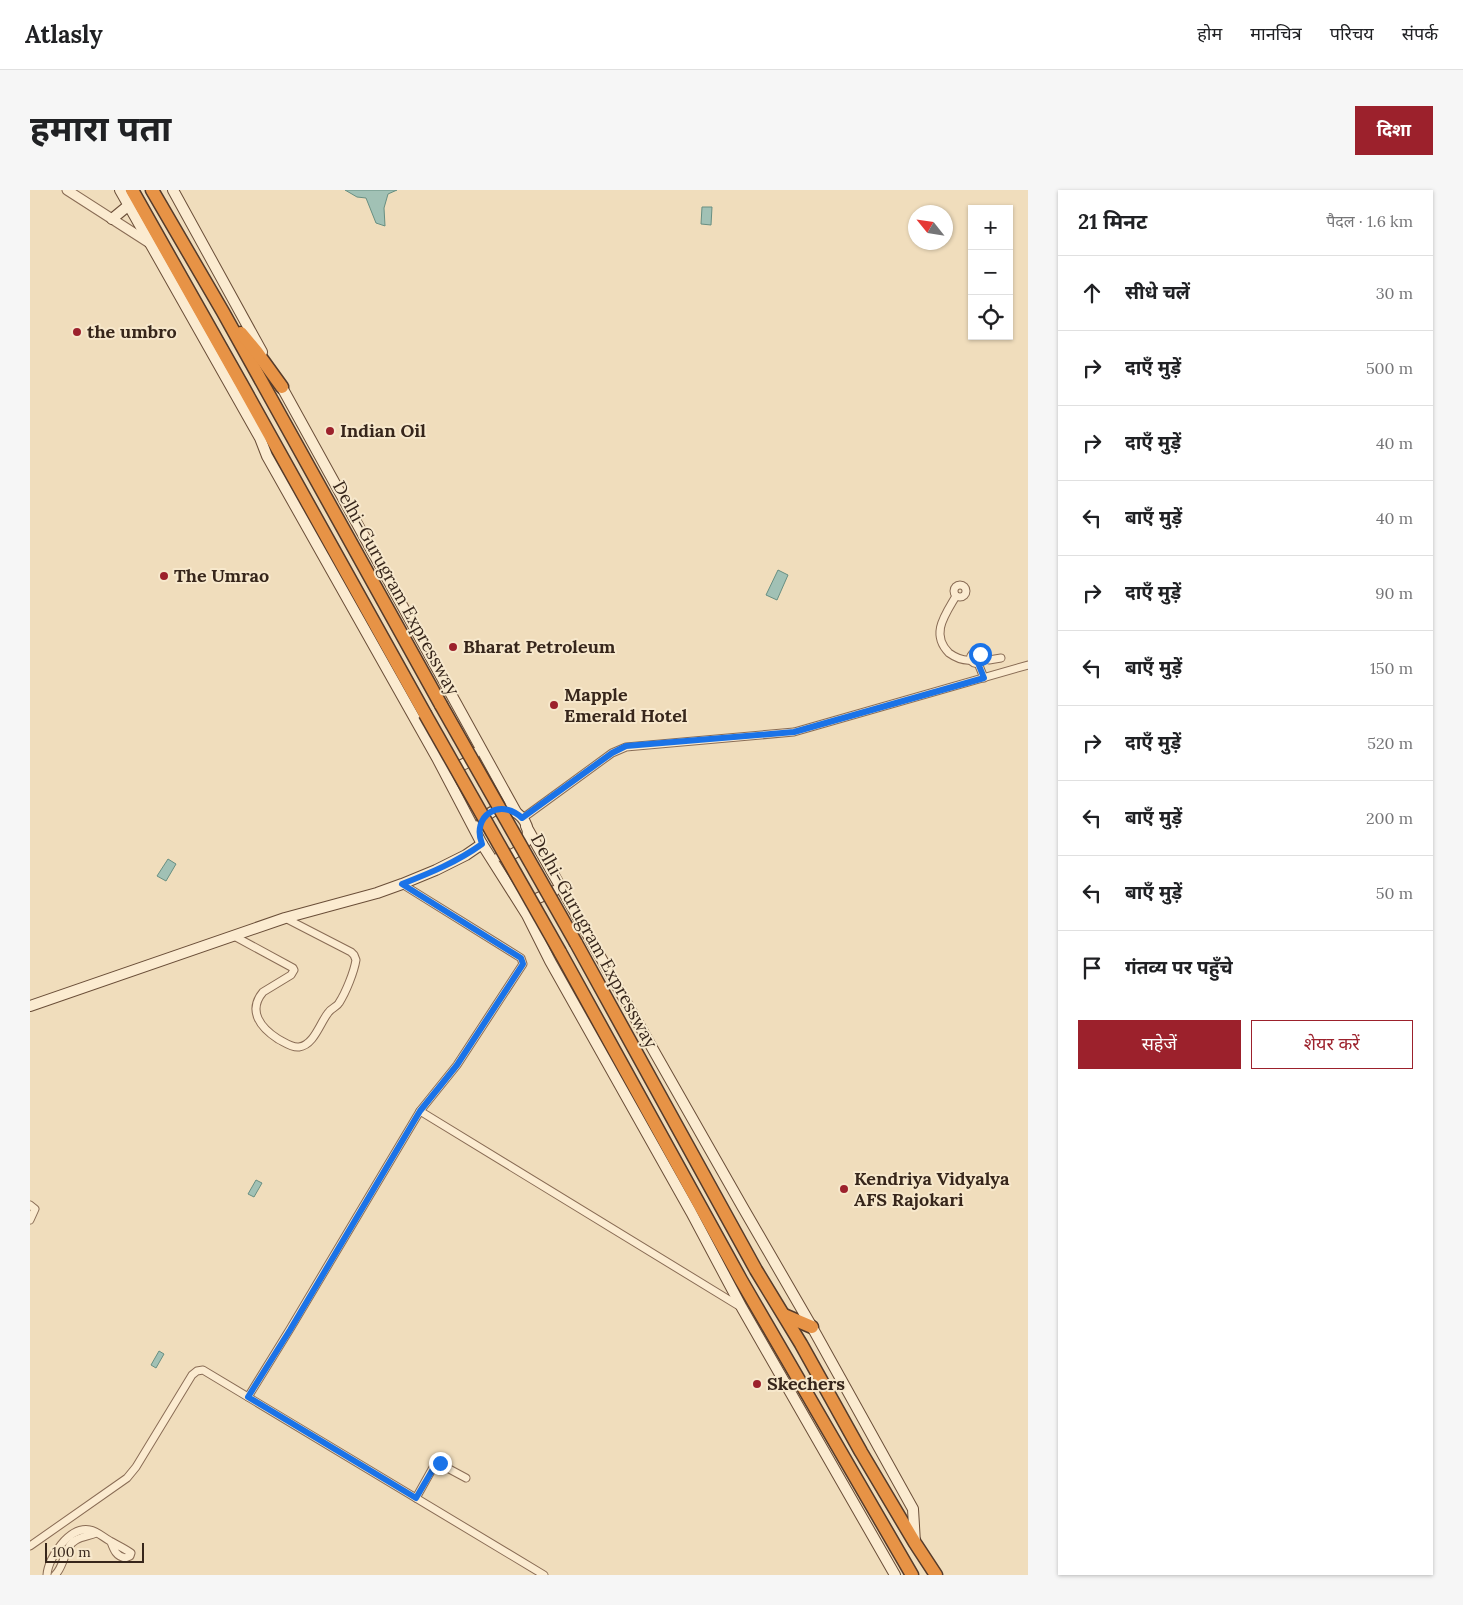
<!DOCTYPE html>
<html lang="hi">
<meta charset="utf-8">
<style>
body{margin:0;font-family:Lora,"Noto Sans Devanagari",serif;background:#f6f6f6;color:#202124}
.controls{position:absolute;right:15px;top:15px;display:grid;overflow:hidden;border-radius:0px;box-shadow:0 1px 4px #0004}
.controls button{width:45px;height:45px;display:grid;place-items:center;padding:0;border:0;border-bottom:1px solid #e0e0e0;background:#fff;color:#202124;font:25px sans-serif}
.compass{position:absolute;left:878px;top:15px;width:45px;height:45px;border-radius:50%;background:#fff;box-shadow:0 1px 4px #0004;rotate:300deg}
.scale{position:absolute;left:15px;bottom:12px;width:99px;box-sizing:border-box;padding-left:5px;border:2px solid #37261b;border-top:0;font-size:14px;line-height:18px;white-space:nowrap;color:#37261b;-webkit-text-stroke:4px #f7e8cc;paint-order:stroke}
.stop{position:absolute;width:15px;height:15px;margin:-11px;border:4px solid #1a73e8;border-radius:50%;background:#fff}
.stop.end{background:#1a73e8;border-color:#fff;box-shadow:0 1px 5px #0008}
.list{margin:0;padding:0;list-style:none}
h2{display:flex;justify-content:space-between;align-items:center;height:65px;margin:0;padding:0 20px;font-size:21px}
h2 small{font-size:16px;font-weight:400;color:#757577}
.list li{display:grid;grid-template-columns:32px 1fr auto;gap:15px;align-items:center;box-sizing:border-box;height:75px;padding:0 20px;border-top:1px solid #e0e0e0}
.list b{display:block;font-size:19px;white-space:nowrap}
.list em{font-size:16px;font-style:normal;color:#757577}
.actions{display:flex;gap:10px;padding:15px 20px}
.actions a{flex:1;padding:11px 0;border:1px solid #9c212c;border-radius:0px;text-align:center;font-size:18px;color:#9c212c}
.actions .main{background:#9c212c;color:#fff}
.icon{flex:none;width:28px;height:28px;fill:none;stroke:currentColor;stroke-width:2;stroke-linecap:round;stroke-linejoin:round}
.map{position:relative;flex:none;width:998px;height:1385px;overflow:hidden;border-radius:0px}
header{display:flex;align-items:center;gap:30px;box-sizing:border-box;height:70px;padding:0 25px;background:#fff;border-bottom:1px solid #e0e0e0}
header strong{font-size:24px}
nav{display:flex;gap:28px;margin-inline-start:auto;font-size:18px}
.intro{display:flex;align-items:center;justify-content:space-between;box-sizing:border-box;height:120px;padding:0 30px}
h1{margin:0;font-size:35px}
.button{padding:12px 22px;border-radius:0px;background:#9c212c;color:#fff;font-size:18px;font-weight:700}
main{display:flex;gap:30px;padding:0 30px}
aside{flex:1;background:#fff;border-radius:0px;box-shadow:0 1px 4px #0004}
.map>svg:first-child{display:block}
.water{fill:#a1c1b5;stroke:#688f82}
.lines{fill:none;stroke-linecap:round;stroke-linejoin:round}
.minor-casing{stroke:#896c55;stroke-width:9}
.tertiary-casing{stroke:#896c55;stroke-width:11}
.secondary-casing{stroke:#6a4e38;stroke-width:12}
.motorway-casing{stroke:#563b2a;stroke-width:15}
.minor{stroke:#fbebd0;stroke-width:7}
.tertiary{stroke:#fbebd0;stroke-width:9}
.secondary{stroke:#fbebd0;stroke-width:10}
.motorway{stroke:#e79346;stroke-width:12}
.motorway-bridge-casing{stroke:#563b2a;stroke-width:15;stroke-linecap:butt}
.motorway-bridge{stroke:#e79346;stroke-width:12}
.route{stroke:#1a73e8;stroke-width:6}
.poi-dot{fill:#9c212c;stroke:#f7e8cc;stroke-width:2}
.labels{text-anchor:middle;stroke-width:4;stroke-linejoin:round;paint-order:stroke}
.poi-label{font-size:18px;font-weight:bold;fill:#37261b;stroke:#f7e8cc;text-anchor:start}
.street-label{font-size:18px;fill:#37261b;stroke:#f7e8cc}
</style>
<header>
<strong>Atlasly</strong>
<nav><a>होम</a><a>मानचित्र</a><a>परिचय</a><a>संपर्क</a></nav>
</header>
<div class="intro"><h1>हमारा पता</h1><a class="button">दिशा</a></div>
<main>
<div class="map">
<svg width="998" height="1385" viewBox="0 0 998 1385">
<rect width="100%" height="100%" fill="#f0ddbc"/>
<g class="water">
<polygon points="315,0 367,0 358,4 354,18 355,36 346,33 336,8 327,7"/>
<polygon points="672,17 682,17 681,35 671,34"/>
<polygon points="748,380 758,385 747,410 736,405"/>
<polygon points="138,669 146,674 136,691 127,686"/>
<polygon points="226,990 232,993 224,1007 218,1004"/>
<polygon points="129,1161 134,1164 126,1178 121,1175"/>
</g>
<g class="lines">
<defs>
<g id="minor">
<circle cx="930" cy="401" r="6"/>
<path d="M926,406c-11,19 -26,38 -7,57 7,5 13,8 22,7"/>
<circle cx="946" cy="468" r="5.5"/>
<polyline points="951,468 959,470 971,468"/>
<polyline points="948,473 954,488"/>
<polyline points="493,628 582,563 596,557 764,542 998,475"/>
<path d="M204,746l59,32 1,2 -3,5 -28,17c-16,19 -2,36 15,47 6,3 14,9 21,8 15,-2 21,-24 29,-34 3,-5 9,-6 11,-10 7,-11 15,-31 17,-43l-2,-5 -3,-3 -66,-34"/>
<polyline points="390,921 709,1116"/>
<polyline points="0,1015 5,1019 0,1030"/>
<polyline points="218,1207 260,1139 390,921 427,875 493,774 491,768 372,694"/>
<polyline points="386,1308 405,1274 408,1273 436,1288"/>
<polyline points="0,1356 97,1288 106,1277 162,1185 167,1181 173,1180 514,1385"/>
<path d="M17,1385c1,-17 22,-49 43,-45 7,1 14,8 20,11 7,4 14,7 21,12l-1,3 -5,2c-9,-2 -11,-8 -14,-16"/>
<path d="M25,1385c10,-9 9,-29 21,-35 6,-4 14,-4 20,-7"/>
</g>
<polyline id="tertiary" points="37,0 121,54"/>
<g id="secondary">
<polyline points="90,0 230,248 237,266 407,568 452,654 497,725 520,771 661,1022 712,1118 865,1385"/>
<polyline points="143,0 232,162"/>
<polyline points="82,29 99,15"/>
<polyline points="249,192 486,622"/>
<path d="M418,575c13,3 22,-2 27,-12"/>
<path d="M450,635c21,-39 67,1 39,25 -6,5 -12,7 -19,6"/>
<polyline points="496,636 712,1016 782,1137 883,1319 885,1353"/>
<polyline points="497,718 506,709 524,701"/>
<polyline points="0,816 255,728 347,703 372,694 406,680 436,665 452,654"/>
</g>
<g id="motorway">
<polyline points="102,0 212,195 395,524"/>
<polyline points="122,0 193,122 411,515"/>
<polyline points="211,143 226,161 252,197"/>
<polyline points="546,753 726,1080 771,1154 831,1262 885,1353 906,1385"/>
<polyline points="530,762 711,1090 882,1385"/>
<polyline points="754,1125 782,1137"/>
</g>
</defs>
<use href="#minor" class="minor-casing"/>
<use href="#tertiary" class="tertiary-casing"/>
<use href="#secondary" class="secondary-casing"/>
<use href="#motorway" class="motorway-casing"/>
<use href="#minor" class="minor"/>
<use href="#tertiary" class="tertiary"/>
<use href="#secondary" class="secondary"/>
<use href="#motorway" class="motorway"/>
<defs>
<g id="motorway-bridge">
<polyline points="411,515 546,753"/>
<polyline points="395,524 530,762"/>
</g>
</defs>
<use href="#motorway-bridge" class="motorway-bridge-casing"/>
<use href="#motorway-bridge" class="motorway-bridge"/>
</g>
<g class="lines">
<path class="route" d="M410,1273l-4,1 -20,34 -168,-101 42,-67 130,-219 37,-46 66,-101 -2,-6 -119,-74c28,-11 55,-22 80,-40 -11,-28 18,-47 40,-26l90,-65 14,-7 168,-14 190,-54 -6,-15 3,-3 -1,-6"/>
</g>
<g class="poi-dot">
<circle cx="47" cy="142" r="5"/>
<circle cx="300" cy="241" r="5"/>
<circle cx="134" cy="386" r="5"/>
<circle cx="423" cy="457" r="5"/>
<circle cx="524" cy="515" r="5"/>
<circle cx="814" cy="999" r="5"/>
<circle cx="727" cy="1194" r="5"/>
</g>
<g class="labels">
<g class="poi-label">
<text x="57" y="148">the umbro</text>
<text x="310" y="247">Indian Oil</text>
<text x="144" y="392">The Umrao</text>
<text x="433" y="463">Bharat Petroleum</text>
<text x="534" y="511">Mapple<tspan x="534" dy="21">Emerald Hotel</tspan></text>
<text x="824" y="995">Kendriya Vidyalya<tspan x="824" dy="21">AFS Rajokari</tspan></text>
<text x="737" y="1200">Skechers</text>
</g>
<g class="street-label">
<text transform="translate(366 398) rotate(61)" y="6">Delhi-Gurugram Expressway</text>
<text transform="translate(564 751) rotate(61)" y="6">Delhi-Gurugram Expressway</text>
</g>
</g>
</svg>
<div class="controls">
<button>+</button>
<button>−</button>
<button><svg class="icon" aria-label="locate" viewBox="0 0 24 24"><circle cx="12" cy="12" r="6"/><path d="M12 2v4M12 18v4M2 12h4M18 12h4"/></svg></button>
</div>
<svg class="compass" viewBox="-18 -18 36 36"><path d="M0-13l5 13h-10z" fill="#e53935"/><path d="M0 13l5-13h-10z" fill="#757577"/></svg>
<div class="scale">100 m</div>
<div class="stop" style="left:950px;top:464px"></div>
<div class="stop end" style="left:410px;top:1273px"></div>
</div>
<aside>
<h2>21 मिनट<small>पैदल · 1.6 km</small></h2>
<ul class="list">
<li><svg class="icon" aria-label="ahead" viewBox="0 0 24 24"><path d="M12 20V5M6 11l6-6 6 6"/></svg><div><b>सीधे चलें</b></div><em>30 m</em></li>
<li><svg class="icon" aria-label="right" viewBox="0 0 24 24"><path d="M7 20v-9h11M14 6l5 5-5 5"/></svg><div><b>दाएँ मुड़ें</b></div><em>500 m</em></li>
<li><svg class="icon" aria-label="right" viewBox="0 0 24 24"><path d="M7 20v-9h11M14 6l5 5-5 5"/></svg><div><b>दाएँ मुड़ें</b></div><em>40 m</em></li>
<li><svg class="icon" aria-label="left" viewBox="0 0 24 24"><path d="M17 20v-9H6M10 6l-5 5 5 5"/></svg><div><b>बाएँ मुड़ें</b></div><em>40 m</em></li>
<li><svg class="icon" aria-label="right" viewBox="0 0 24 24"><path d="M7 20v-9h11M14 6l5 5-5 5"/></svg><div><b>दाएँ मुड़ें</b></div><em>90 m</em></li>
<li><svg class="icon" aria-label="left" viewBox="0 0 24 24"><path d="M17 20v-9H6M10 6l-5 5 5 5"/></svg><div><b>बाएँ मुड़ें</b></div><em>150 m</em></li>
<li><svg class="icon" aria-label="right" viewBox="0 0 24 24"><path d="M7 20v-9h11M14 6l5 5-5 5"/></svg><div><b>दाएँ मुड़ें</b></div><em>520 m</em></li>
<li><svg class="icon" aria-label="left" viewBox="0 0 24 24"><path d="M17 20v-9H6M10 6l-5 5 5 5"/></svg><div><b>बाएँ मुड़ें</b></div><em>200 m</em></li>
<li><svg class="icon" aria-label="left" viewBox="0 0 24 24"><path d="M17 20v-9H6M10 6l-5 5 5 5"/></svg><div><b>बाएँ मुड़ें</b></div><em>50 m</em></li>
<li><svg class="icon" aria-label="arrive" viewBox="0 0 24 24"><path d="M6 21V4h12l-3 4 3 4H6"/></svg><div><b>गंतव्य पर पहुँचे</b></div></li>
</ul>
<div class="actions"><a class="main">सहेजें</a><a>शेयर करें</a></div>
</aside>
</main>
